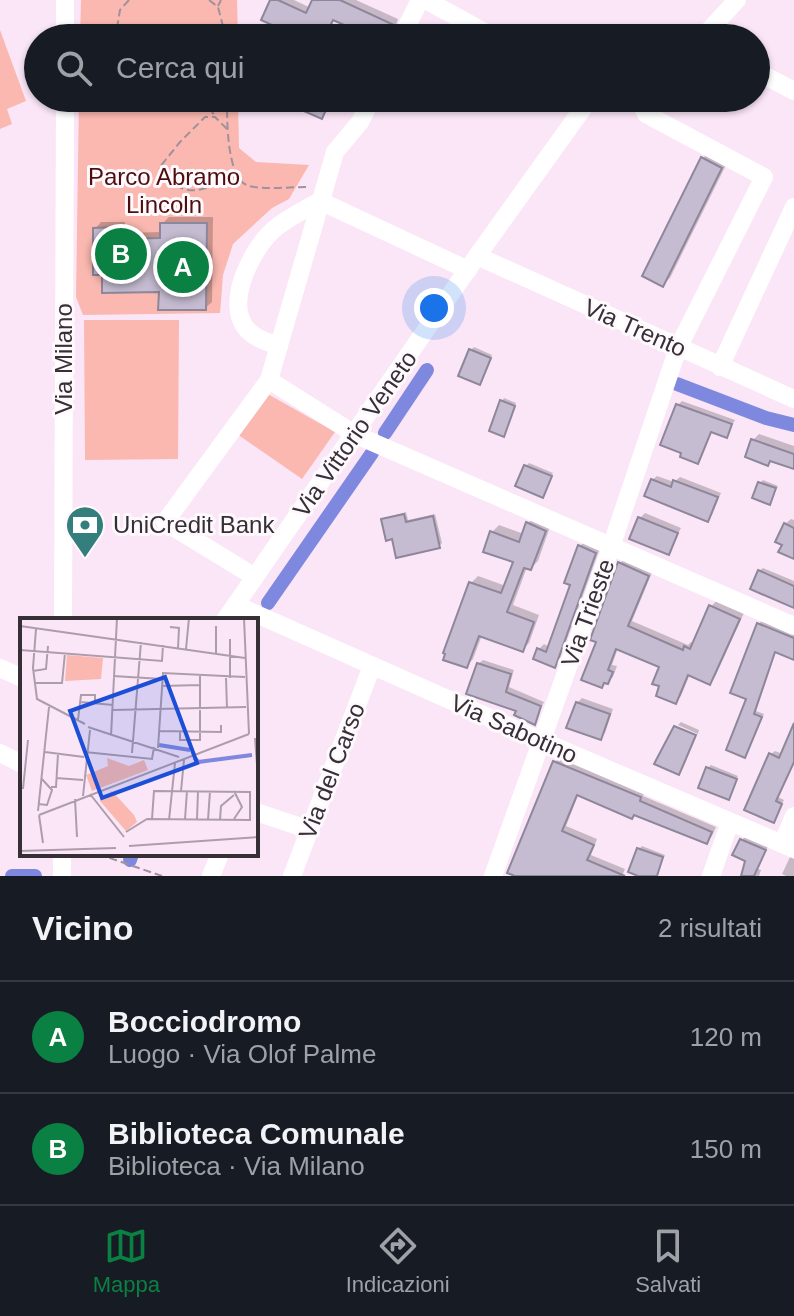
<!DOCTYPE html>
<html lang="it">
<meta charset="utf-8">
<style>
body{margin:0;font-family:Arial,sans-serif;background:#242831;color:#f1f3f6}
.you{position:absolute;left:434px;top:308px;width:28px;height:28px;margin:-20px;border:6px solid #fff;border-radius:50%;background:#1a73e8;box-shadow:0 0 0 12px #1a73e833}
.badge{display:grid;place-items:center;width:52px;height:52px;border-radius:50%;background:#0b8043;color:#fff;font-size:26px;font-weight:700}
.pin{position:absolute;translate:-50% -50%;border:4px solid #fff;box-shadow:0 2px 8px #0006}
.list{margin:0;padding:0;list-style:none}
h2{display:flex;justify-content:space-between;align-items:center;height:104px;margin:0;padding:0 32px;font-size:34px}
h2 small{font-size:26px;font-weight:400;color:#9ea1a6}
.list li{display:grid;grid-template-columns:52px 1fr auto;gap:24px;align-items:center;box-sizing:border-box;height:112px;padding:0 32px;border-top:2px solid #363941}
.list b{display:block;font-size:30px;white-space:nowrap}
.list p{margin:0;font-size:26px;white-space:nowrap;color:#9ea1a6}
.list em{font-size:26px;font-style:normal;color:#9ea1a6}
.icon{flex:none;width:44px;height:44px;fill:none;stroke:currentColor;stroke-width:2;stroke-linecap:round;stroke-linejoin:round}
.map{position:relative;flex:none;width:794px;height:876px;overflow:hidden}
.search{position:absolute;background:#171b24;box-shadow:0 2px 6px #0004;left:24px;right:24px;top:24px;height:88px;display:flex;align-items:center;gap:20px;box-sizing:border-box;padding:0 28px;border-radius:44px;color:#9ea1a6;font-size:30px}
.sheet{height:328px;background:#171b24}
nav{display:flex;justify-content:space-around;align-items:center;box-sizing:border-box;height:112px;border-top:2px solid #363941;background:#171b24;font-size:22px;color:#9ea1a6}
nav a{display:grid;justify-items:center;gap:4px}
nav .on{color:#0b8043}
.map>svg:first-child{display:block}
.green{fill:#fab8b0}
.shadow{fill:#0003}
.lines{fill:none;stroke-linecap:round;stroke-linejoin:round}
.canal{stroke:#7f88df;stroke-width:14}
.building{fill:#c5bcd1;stroke:#8e869a;stroke-width:2}
.path{stroke:#a0919d;stroke-width:2;stroke-dasharray:8 4;stroke-linecap:butt}
.minor{stroke:#fff;stroke-width:18}
.labels{text-anchor:middle;stroke-width:6;stroke-linejoin:round;paint-order:stroke}
.park-label{font-size:24px;fill:#4f0e0d;stroke:#fdf9fc}
.street-label{font-size:24px;fill:#372f36;stroke:#fdf9fc}
.poi-label{font-size:24px;fill:#372f36;stroke:#fdf9fc;text-anchor:start}
.inset-river{fill:none;stroke:#7f88df;stroke-width:4}
.inset-road{fill:none;stroke:#ad9daa;stroke-width:2}
.view{fill:#1d4ed8;fill-opacity:0.15;stroke:#1d4ed8;stroke-width:4}
.inset-edge{fill:none;stroke:#372f36;stroke-width:4}
</style>
<div class="map">
<svg width="794" height="876" viewBox="0 0 794 876">
<rect width="100%" height="100%" fill="#fbe6f7"/>
<g class="green">
<polygon points="81,0 237,0 238,38 80,38"/>
<polygon points="0,30 26,101 7,109 12,124 0,129"/>
<polygon points="79,98 238,98 239,148 256,162 309,165 289,199 272,208 233,244 223,275 220,313 83,315 76,297"/>
<polygon points="84,320 179,320 178,459 85,460"/>
<polygon points="266,393 335,432 302,479 237,434"/>
</g>
<g class="shadow">
<polygon points="272,0 294,0 311,8 315,0 356,0 398,19 394,31 395,37 370,38 372,35 335,18 326,38 305,38"/>
<polygon points="158,98 175,98 174,108 172,111 158,110"/>
<polygon points="710,152 728,161 670,278 663,284 703,158"/>
<polygon points="169,217 213,217 212,302 205,308 161,290 104,273 95,229 101,222 125,222 125,233 162,232 162,224"/>
<polygon points="474,347 492,355 479,383 471,350"/>
<polygon points="504,398 516,403 506,432 502,401"/>
<polygon points="682,401 735,420 726,436 712,431 697,462 678,405"/>
<polygon points="759,434 794,446 794,467 772,459 768,463 753,440"/>
<polygon points="529,463 553,473 545,493 526,466"/>
<polygon points="657,476 674,482 680,477 721,493 712,515 708,520 652,480"/>
<polygon points="763,480 778,486 769,503 760,483"/>
<polygon points="406,512 408,520 435,514 442,543 439,546 394,537 384,519"/>
<polygon points="645,513 681,528 668,553 640,518"/>
<polygon points="535,517 551,524 538,561 531,568 527,567 513,605 539,615 529,643 522,650 482,635 473,659 466,666 446,652 471,583 478,576 506,586 515,561 492,532 499,525 524,534 528,523"/>
<polygon points="791,519 794,520 794,557 785,524"/>
<polygon points="585,541 600,548 559,661 554,666 539,649 544,644 550,647 573,584 580,546"/>
<polygon points="625,558 653,570 632,621 688,645 691,642 695,644 711,607 716,601 744,613 715,677 710,683 690,674 681,696 675,702 662,666 618,648 612,665 617,666 613,677 602,686 598,641 620,564"/>
<polygon points="763,568 794,581 794,606 759,571"/>
<polygon points="762,620 794,634 794,658 776,651 756,711 764,714 745,756 749,698 759,624"/>
<polygon points="483,660 514,670 509,687 544,702 534,722 519,710 478,664"/>
<polygon points="582,698 613,709 605,733 600,737 577,703"/>
<polygon points="681,722 699,730 698,734 678,725"/>
<polygon points="675,728 696,737 683,768 678,772 656,763"/>
<polygon points="794,728 794,763 778,797 784,800 773,821 771,754 775,751 783,754"/>
<polygon points="560,757 645,792 643,796 716,827 712,836 707,841 579,793 566,826 597,839 591,855 625,869 622,876 520,876 555,762"/>
<polygon points="711,765 738,776 728,798 708,768"/>
<polygon points="746,836 768,846 758,869 761,870 759,876 743,876 748,860 742,840"/>
<polygon points="642,846 665,855 657,876 644,876 639,849"/>
<polygon points="790,857 794,859 794,876 786,876 782,874"/>
</g>
<g class="lines">
<g class="canal">
<polyline points="677,384 766,418 794,425"/>
<polyline points="385,433 427,370"/>
<polyline points="268,603 372,453"/>
<polyline points="130,860 132,854"/>
<polyline points="12,876 35,876"/>
</g>
</g>
<g class="building">
<polygon points="270,0 278,0 306,13 312,0 340,0 394,25 389,38 374,38 333,20 324,38 300,38 261,20"/>
<polygon points="274,98 331,98 322,119"/>
<polygon points="701,157 722,168 663,287 642,276"/>
<polygon points="160,223 207,223 206,310 158,310 159,292 102,293 102,275 93,275 93,228 119,227 119,239 160,238"/>
<polygon points="469,349 491,358 480,385 458,376"/>
<polygon points="500,400 515,406 504,437 489,431"/>
<polygon points="676,404 732,424 727,438 711,432 698,464 680,457 681,453 660,445"/>
<polygon points="751,439 794,454 794,469 770,461 768,466 745,457"/>
<polygon points="524,465 552,476 543,498 515,486"/>
<polygon points="651,479 671,487 673,480 718,497 708,522 644,496"/>
<polygon points="758,482 776,488 770,505 752,498"/>
<polygon points="404,514 406,522 433,516 440,548 396,558 392,539 386,541 381,519"/>
<polygon points="638,517 678,533 669,555 629,539"/>
<polygon points="526,522 546,531 531,570 524,568 507,612 534,622 523,652 479,636 467,668 443,660 445,654 443,653 469,582 501,593 513,562 483,552 490,531 519,542"/>
<polygon points="784,523 794,528 794,559 778,552 782,545 775,542"/>
<polygon points="578,545 596,553 555,668 533,659 537,648 546,652 570,585 564,583"/>
<polygon points="618,562 649,576 628,626 683,650 684,646 690,649 709,605 740,619 710,685 688,675 676,704 656,696 659,686 652,684 659,667 616,649 608,670 613,672 608,684 604,683 602,688 581,680 596,642 590,640"/>
<polygon points="758,570 794,586 794,608 750,589"/>
<polygon points="757,623 794,638 794,660 775,652 754,714 762,717 745,758 726,750 746,699 730,693"/>
<polygon points="477,663 511,674 506,692 541,706 535,725 514,715 516,711 466,694"/>
<polygon points="576,702 610,714 601,740 566,728"/>
<polygon points="794,723 794,762 776,801 782,804 774,823 744,810 769,753 779,758"/>
<polygon points="674,726 696,735 679,775 654,764"/>
<polygon points="553,761 641,797 640,801 712,832 707,844 634,815 632,819 577,795 562,831 594,845 587,860 625,876 515,876 507,873"/>
<polygon points="706,767 737,779 729,800 698,788"/>
<polygon points="740,839 766,850 754,876 741,876 745,861 732,855"/>
<polygon points="637,848 663,857 657,876 638,876 628,872"/>
</g>
<g class="lines">
<g class="path">
<polyline points="129,0 120,10 117,28 136,32 144,38"/>
<polyline points="209,0 218,7 226,38"/>
<polyline points="218,6 221,0"/>
<polyline points="202,98 215,116"/>
<path d="M227,98c0,20 -1,82 22,88 17,4 40,1 58,1"/>
<path d="M227,129l-12,-12h-10l-25,25 -21,26c26,35 43,22 78,7"/>
<polyline points="98,854 162,876"/>
</g>
<g class="minor">
<polyline points="426,0 495,38"/>
<polyline points="65,38 65,0"/>
<polyline points="401,38 420,0"/>
<polyline points="702,38 737,0"/>
<polyline points="756,71 794,91"/>
<polyline points="615,98 628,103 640,98"/>
<polyline points="320,201 468,270"/>
<polyline points="477,256 794,399"/>
<path d="M279,346c-8,-3 -17,-5 -24,-10 -36,-22 -6,-83 17,-105 13,-12 32,-21 48,-30"/>
<polyline points="720,367 794,207"/>
<polyline points="269,380 356,435 794,626"/>
<polyline points="255,577 165,522 269,380 335,152 360,122 372,98"/>
<polyline points="236,605 542,741 794,849"/>
<polyline points="63,620 65,98"/>
<polyline points="225,620 477,256 586,104 602,98"/>
<polyline points="0,668 22,678"/>
<polyline points="0,753 22,764"/>
<polyline points="256,812 310,830"/>
<polyline points="782,844 794,816"/>
<polyline points="62,876 62,854"/>
<polyline points="211,876 220,854"/>
<polyline points="292,876 372,666"/>
<polyline points="493,876 609,553 678,348 764,177 646,114 639,99"/>
<polyline points="711,876 730,822"/>
</g>
</g>
<defs>
<symbol id="bank-pin" viewBox="-11 -11 22 30"><path d="M0 17L-7.5 6A9.5 9.5 0 1 1 7.5 6Z" fill="#357e7e" stroke="#fdf9fc"/><path d="M-6-4H6V4H-6ZM0-2.3a2.3 2.3 0 1 0 0 4.6a2.3 2.3 0 1 0 0-4.6Z" fill="#fff"/></symbol>
</defs>
<g fill-rule="evenodd">
<use href="#bank-pin" x="63" y="503" width="44" height="60"/>
</g>
<g class="labels">
<g class="park-label">
<text x="164" y="185">Parco Abramo<tspan x="164" dy="28">Lincoln</tspan></text>
</g>
<g class="street-label">
<text transform="translate(635 328) rotate(24)" y="8">Via Trento</text>
<text transform="translate(64 359) rotate(-90)" y="8">Via Milano</text>
<text transform="translate(355 434) rotate(-55)" y="8">Via Vittorio Veneto</text>
<text transform="translate(588 613) rotate(-70)" y="8">Via Trieste</text>
<text transform="translate(514 729) rotate(24)" y="8">Via Sabotino</text>
<text transform="translate(332 771) rotate(-69)" y="8">Via del Carso</text>
</g>
<g class="poi-label">
<text x="113" y="533">UniCredit Bank</text>
</g>
</g>
<g transform="translate(20 618)">
<rect width="238" height="238" fill="#fbe6f7"/>
<path d="M47,37l36,3 -2,21 -36,2zM87,140l22,8 15,-6 4,10 -56,21 -6,-16 22,-9zM92,173l22,24 3,7 -11,9 -26,-30z" fill="#fab8b0"/>
<path class="inset-river" d="M139,127l31,5M175,140l3,4 54,-7"/>
<path class="inset-road" d="M224,0l5,116M0,8l225,32M196,8v28M150,9l9,1 -1,20M16,11l-3,39 4,31 48,25M210,21v39M166,31l3,-31M0,32l142,11 1,-16M13,53l13,-2 2,-23M93,58l49,3M206,60l1,30M14,65h28l3,-30M142,68l38,-1M61,84l32,3M93,92l133,-3M58,102l3,-25h14v8M68,109l91,30M139,113l62,1v-7M160,113v9h20v-65M91,118l6,-118M235,120l3,40M138,130l5,-75 82,4M25,134l39,5M65,134l67,7 2,-12M112,135l9,-111M36,160l27,2M31,169h5l2,-33M3,171l5,-49M161,173l3,-31M214,173l8,16 -8,12M70,176l34,43M63,178l7,-66M55,181l2,38M18,186l9,1 5,-15 -11,-12M18,193l11,-104M19,197l210,-81M19,197l4,28M165,201l2,-28M177,201l1,-28M149,202l6,-57M188,202l2,-29M200,202l1,-14 13,-11M106,214l21,-13 103,1v-28l-96,-1 -2,28M109,228l129,-9M0,233l96,-3"/>
<path class="view" d="M145,59l32,86 -95,35 -32,-87z"/>
<rect width="238" height="238" class="inset-edge"/>
</g>
</svg>
<div class="you"></div>
<div class="pin badge" style="left:183px;top:267px">A</div>
<div class="pin badge" style="left:121px;top:254px">B</div>
<div class="search"><svg class="icon" aria-label="search" viewBox="0 0 24 24"><circle cx="10" cy="10" r="6"/><path d="M15 15l6 6"/></svg>Cerca qui</div>
</div>
<section class="sheet">
<h2>Vicino<small>2 risultati</small></h2>
<ul class="list">
<li><span class="badge">A</span><div><b>Bocciodromo</b><p>Luogo · Via Olof Palme</p></div><em>120 m</em></li>
<li><span class="badge">B</span><div><b>Biblioteca Comunale</b><p>Biblioteca · Via Milano</p></div><em>150 m</em></li>
</ul>
</section>
<nav>
<a class="on"><svg class="icon" aria-label="map" viewBox="0 0 24 24"><path d="M3 6l6-2 6 2 6-2v14l-6 2-6-2-6 2zM9 4v14M15 6v14"/></svg>Mappa</a>
<a><svg class="icon" aria-label="directions" viewBox="0 0 24 24"><path d="M12 3l9 9-9 9-9-9zM9 14v-3h6M13 9l2 2-2 2"/></svg>Indicazioni</a>
<a><svg class="icon" aria-label="saved" viewBox="0 0 24 24"><path d="M7 4h10v16l-5-4-5 4z"/></svg>Salvati</a>
</nav>
